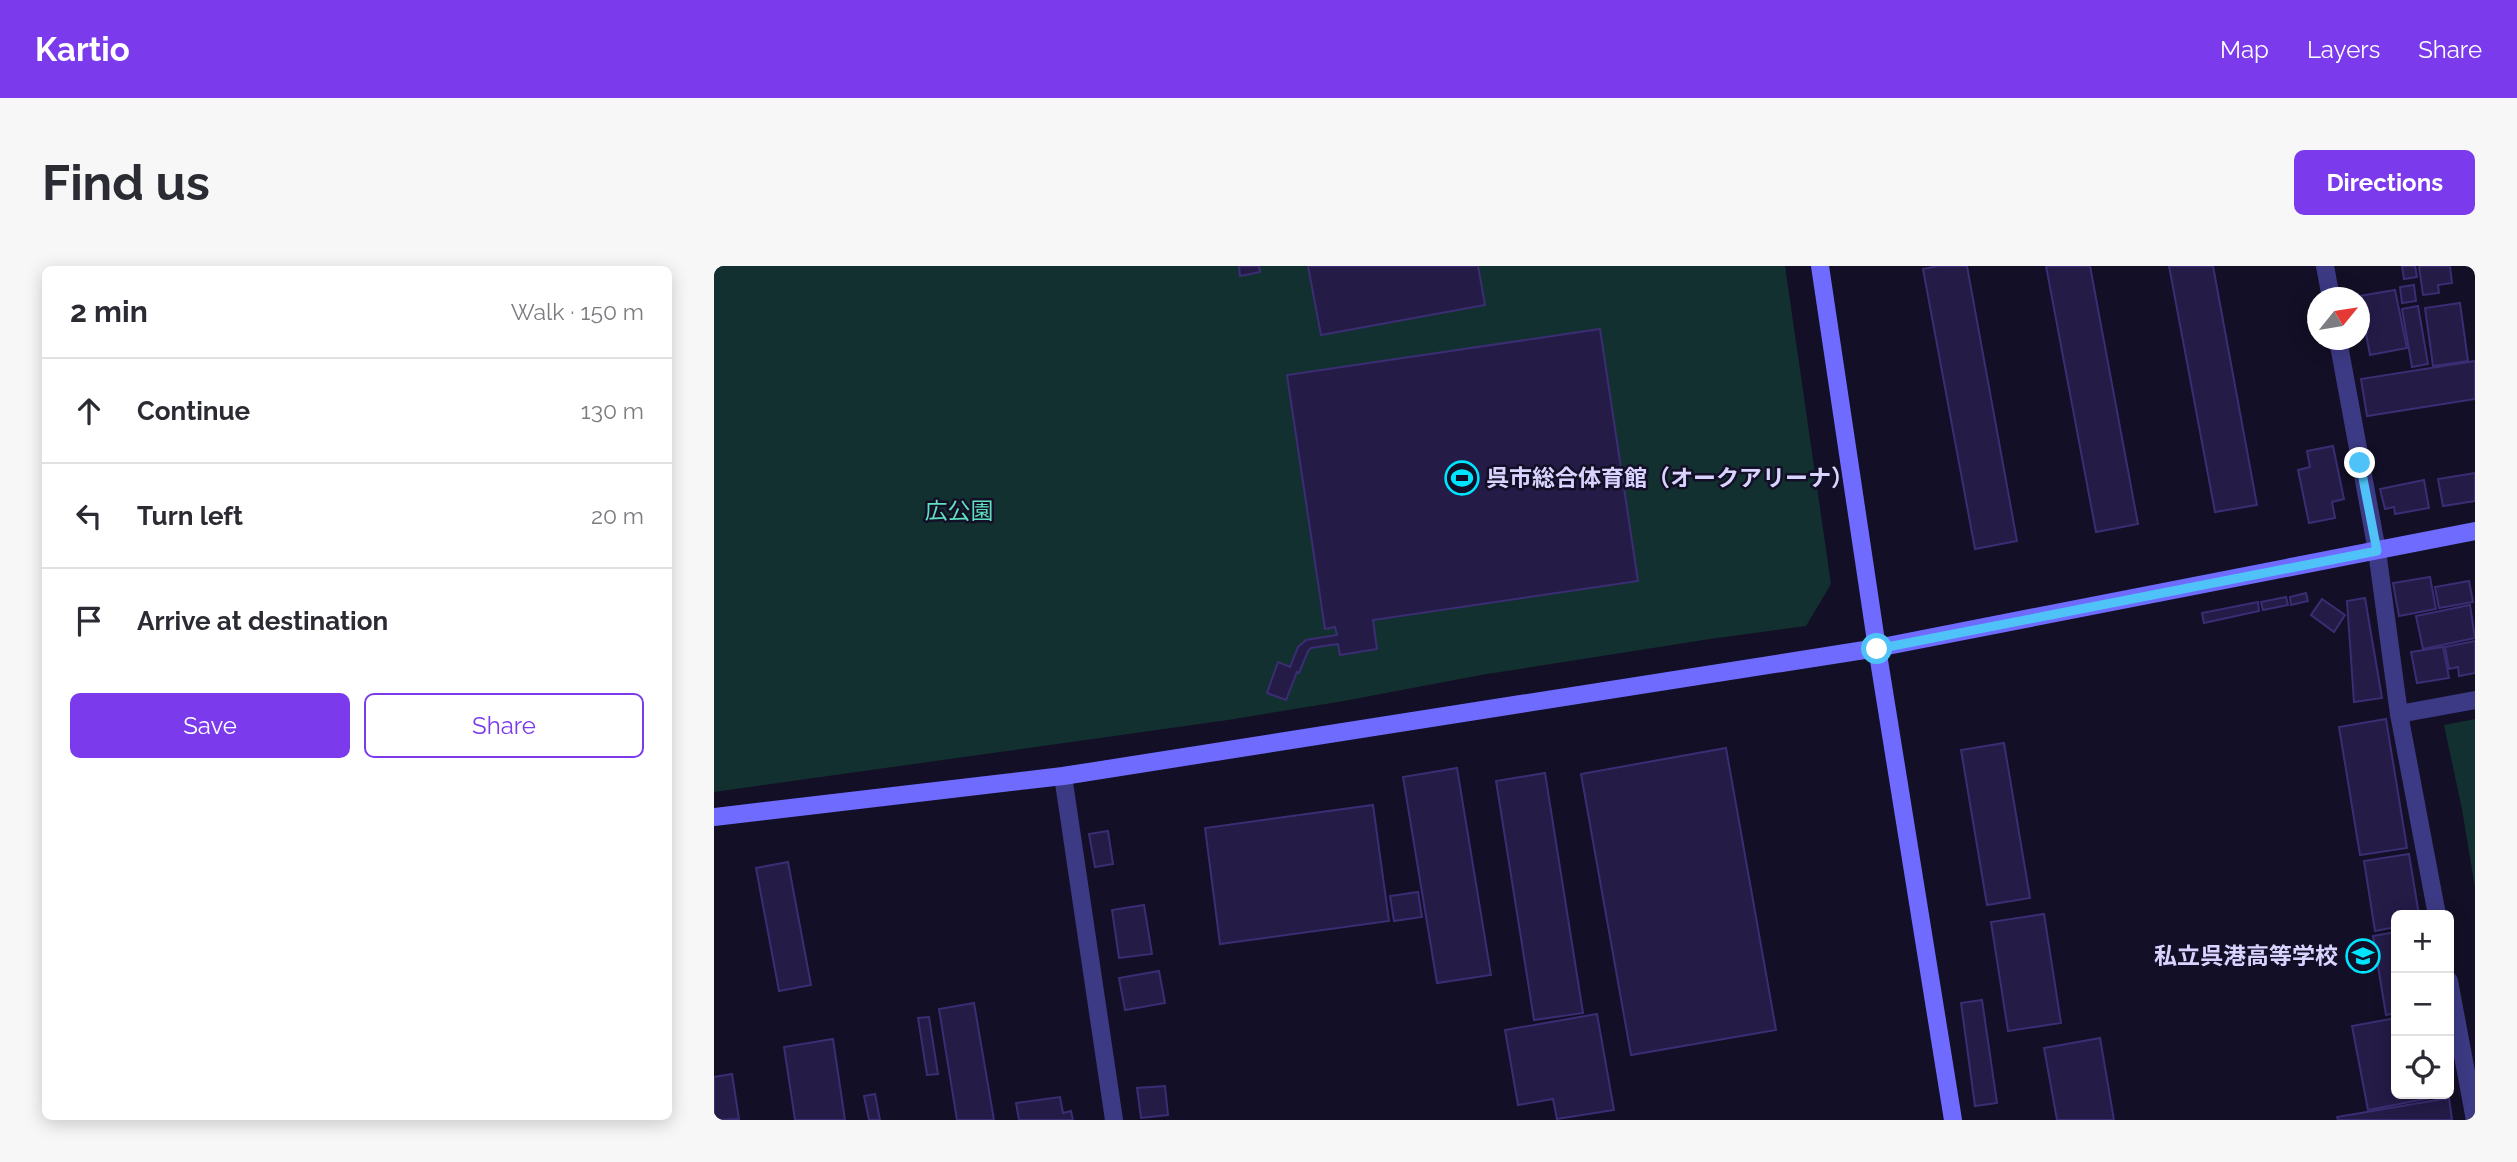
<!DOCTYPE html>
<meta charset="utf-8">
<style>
body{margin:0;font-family:Raleway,"Noto Sans JP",sans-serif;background:#f7f7f7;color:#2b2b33}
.controls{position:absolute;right:21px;bottom:21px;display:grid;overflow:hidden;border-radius:10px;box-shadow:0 4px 18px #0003}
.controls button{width:63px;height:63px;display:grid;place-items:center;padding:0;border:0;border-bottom:2px solid #e1e1e2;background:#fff;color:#2b2b33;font:35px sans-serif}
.compass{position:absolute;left:1593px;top:21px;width:63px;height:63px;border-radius:50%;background:#fff;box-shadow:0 4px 18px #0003;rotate:60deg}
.stop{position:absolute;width:21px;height:21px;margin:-16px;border:5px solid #4fc3f7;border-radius:50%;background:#fff}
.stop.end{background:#4fc3f7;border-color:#fff;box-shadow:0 2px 7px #0008}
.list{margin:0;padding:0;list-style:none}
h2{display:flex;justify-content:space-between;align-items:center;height:91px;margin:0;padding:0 28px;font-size:30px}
h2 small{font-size:23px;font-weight:400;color:#7c7c81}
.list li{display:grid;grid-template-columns:46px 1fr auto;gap:21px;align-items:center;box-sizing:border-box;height:105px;padding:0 28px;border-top:2px solid #e1e1e2}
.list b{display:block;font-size:26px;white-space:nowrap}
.list em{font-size:23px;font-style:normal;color:#7c7c81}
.actions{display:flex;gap:14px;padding:21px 28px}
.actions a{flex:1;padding:16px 0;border:2px solid #7c3aed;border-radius:10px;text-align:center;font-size:24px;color:#7c3aed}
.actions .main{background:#7c3aed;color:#fff}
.icon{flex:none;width:38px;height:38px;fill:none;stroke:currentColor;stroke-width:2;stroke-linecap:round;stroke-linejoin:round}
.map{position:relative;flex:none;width:1761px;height:854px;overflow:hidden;border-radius:10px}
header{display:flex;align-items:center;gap:42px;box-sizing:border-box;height:98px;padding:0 35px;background:#7c3aed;color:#fff}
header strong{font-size:33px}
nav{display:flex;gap:38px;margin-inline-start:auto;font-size:24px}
.intro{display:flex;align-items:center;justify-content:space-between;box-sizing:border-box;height:168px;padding:0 42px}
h1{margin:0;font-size:49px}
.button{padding:18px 32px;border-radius:10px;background:#7c3aed;color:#fff;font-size:24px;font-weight:700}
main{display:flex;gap:42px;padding:0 42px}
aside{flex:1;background:#fff;border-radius:10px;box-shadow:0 4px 18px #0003}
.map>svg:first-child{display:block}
.green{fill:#12302f}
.building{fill:#241b47;stroke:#3b2d73;stroke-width:2}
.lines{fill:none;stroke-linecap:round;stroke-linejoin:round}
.street{stroke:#3d3a85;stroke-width:18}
.secondary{stroke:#6f6bff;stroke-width:18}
.route{stroke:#4fc3f7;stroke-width:9}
.labels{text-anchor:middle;stroke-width:5;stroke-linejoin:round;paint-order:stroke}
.poi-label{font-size:23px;font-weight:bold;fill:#d9d4ff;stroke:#130f26;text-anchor:start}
.park-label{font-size:23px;fill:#5fe0c0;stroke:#130f26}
</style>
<header>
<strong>Kartio</strong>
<nav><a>Map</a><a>Layers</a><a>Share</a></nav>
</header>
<div class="intro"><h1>Find us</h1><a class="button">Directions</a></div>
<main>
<aside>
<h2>2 min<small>Walk · 150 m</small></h2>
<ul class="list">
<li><svg class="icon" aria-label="ahead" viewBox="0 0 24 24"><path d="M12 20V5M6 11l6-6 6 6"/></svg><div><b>Continue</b></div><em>130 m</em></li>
<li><svg class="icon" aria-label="left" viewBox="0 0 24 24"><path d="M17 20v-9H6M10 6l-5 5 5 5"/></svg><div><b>Turn left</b></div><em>20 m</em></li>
<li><svg class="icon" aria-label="arrive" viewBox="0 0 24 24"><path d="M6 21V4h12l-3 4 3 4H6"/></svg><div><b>Arrive at destination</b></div></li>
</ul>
<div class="actions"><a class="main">Save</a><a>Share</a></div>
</aside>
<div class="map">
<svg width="1761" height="854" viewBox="0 0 1761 854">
<rect width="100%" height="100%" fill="#130f26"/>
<g class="green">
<polygon points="0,0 1071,0 1117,318 1092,360 996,373 767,409 630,435 514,454 0,526"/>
<polygon points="1761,453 1761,622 1748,543 1730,459"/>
</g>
<g class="building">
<polygon points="525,0 545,0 546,6 526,10"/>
<polygon points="594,0 764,0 771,39 607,69"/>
<polygon points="1224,0 1253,0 1303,275 1261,283 1209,3"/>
<polygon points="1332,0 1376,0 1424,258 1382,266"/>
<polygon points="1455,0 1499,0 1543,239 1501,246"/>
<polygon points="1688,0 1701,0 1703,11 1690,13"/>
<polygon points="1705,0 1736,0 1738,17 1724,19 1725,27 1709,29"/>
<polygon points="1700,19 1702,35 1688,37 1686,21"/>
<polygon points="1681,24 1693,82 1656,89 1645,30"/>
<polygon points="1746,37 1754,95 1719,100 1711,42"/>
<polygon points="1704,40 1714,98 1698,101 1688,43"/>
<polygon points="886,63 924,315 659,354 663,383 626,389 624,378 597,382 594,385 585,407 583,406 572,434 553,427 564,396 576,401 584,381 592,374 623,369 621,361 611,363 573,109"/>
<polygon points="1761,95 1761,133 1653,150 1647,113"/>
<polygon points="1619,180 1630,233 1618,236 1621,252 1595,257 1584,204 1596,201 1593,185"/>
<polygon points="1761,207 1761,235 1729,240 1724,213"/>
<polygon points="1710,214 1715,242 1681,248 1680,241 1671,243 1666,223"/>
<polygon points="1716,311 1722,343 1685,350 1679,317"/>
<polygon points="1755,315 1759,336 1725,342 1721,321"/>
<polygon points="1592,327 1594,335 1577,339 1576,331"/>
<polygon points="1572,331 1574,339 1549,344 1547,336"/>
<polygon points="1651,332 1668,432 1640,436 1633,335"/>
<polygon points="1608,333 1631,349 1620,366 1597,349"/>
<polygon points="1544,336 1545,345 1490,357 1488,347"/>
<polygon points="1756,339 1761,372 1709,383 1702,350"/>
<polygon points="1761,375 1761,407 1745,410 1744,401 1735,403 1731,381"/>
<polygon points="1729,381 1735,412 1703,417 1697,386"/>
<polygon points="1672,453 1693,582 1646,589 1625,461"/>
<polygon points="1290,477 1316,632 1273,639 1247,484"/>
<polygon points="1012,482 1062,764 917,789 867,508"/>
<polygon points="743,502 777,709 723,717 689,511"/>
<polygon points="831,507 869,747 820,754 782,515"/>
<polygon points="659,539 675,655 506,678 491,562"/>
<polygon points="394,565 399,598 381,601 375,568"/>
<polygon points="1695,588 1705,649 1682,649 1682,661 1661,665 1650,595"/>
<polygon points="74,596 97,719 65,725 42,602"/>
<polygon points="704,626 708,651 680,655 676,630"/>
<polygon points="430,639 438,688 405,692 398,644"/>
<polygon points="1330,648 1347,757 1294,765 1277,656"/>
<polygon points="1682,666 1682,747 1672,749 1659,670"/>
<polygon points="445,705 451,737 411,744 405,712"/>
<polygon points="1268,734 1283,837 1261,840 1247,737"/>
<polygon points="260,737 280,854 243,854 225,743"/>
<polygon points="883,748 900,844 843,853 839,833 804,839 791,764"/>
<polygon points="215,751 224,808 213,809 204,752"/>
<polygon points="1682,752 1682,828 1732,829 1654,844 1638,760"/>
<polygon points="1386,772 1400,854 1343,854 1330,782"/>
<polygon points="119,773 131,854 81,854 70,781"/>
<polygon points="18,808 25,853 0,854 0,811"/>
<polygon points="451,820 454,849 427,852 423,822"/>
<polygon points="161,828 166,854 155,854 150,830"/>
<polygon points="346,831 349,847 357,845 359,854 305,854 302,837"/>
<polygon points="1735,832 1738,854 1624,854 1623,851"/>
</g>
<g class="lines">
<g class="street">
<polyline points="1611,0 1617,32"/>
<polyline points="1624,74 1663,285 1685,448 1723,649"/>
<polyline points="1685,448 1761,434"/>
<polyline points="349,510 400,854"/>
<polyline points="1735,715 1761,854"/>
</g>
<g class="secondary">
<polyline points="1106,0 1163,382 1239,854"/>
<polyline points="0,551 349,510 1163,382 1761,265"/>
</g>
</g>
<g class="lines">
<polyline class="route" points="1163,383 1663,285 1646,197"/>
</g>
<defs>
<symbol id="stadium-ring" viewBox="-11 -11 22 22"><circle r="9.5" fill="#130f26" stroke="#00e5ff" stroke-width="1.5"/><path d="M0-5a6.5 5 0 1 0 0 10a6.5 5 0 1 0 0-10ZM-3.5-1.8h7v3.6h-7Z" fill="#00e5ff"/></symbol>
<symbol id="school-ring" viewBox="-11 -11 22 22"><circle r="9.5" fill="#130f26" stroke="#00e5ff" stroke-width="1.5"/><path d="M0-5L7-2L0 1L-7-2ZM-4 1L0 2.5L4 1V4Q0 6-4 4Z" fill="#00e5ff"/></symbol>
</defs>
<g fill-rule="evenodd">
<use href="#stadium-ring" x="729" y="193" width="38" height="38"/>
<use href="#school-ring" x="1630" y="671" width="38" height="38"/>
</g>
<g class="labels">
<g class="poi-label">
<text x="772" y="220">呉市総合体育館（オークアリーナ）</text>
<text x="1624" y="698" text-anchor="end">私立呉港高等学校</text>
</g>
<g class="park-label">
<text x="245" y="253">広公園</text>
</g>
</g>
</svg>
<div class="controls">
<button>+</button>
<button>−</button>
<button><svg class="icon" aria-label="locate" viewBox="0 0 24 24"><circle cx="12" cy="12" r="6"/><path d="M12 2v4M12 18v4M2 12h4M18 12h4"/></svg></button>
</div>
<svg class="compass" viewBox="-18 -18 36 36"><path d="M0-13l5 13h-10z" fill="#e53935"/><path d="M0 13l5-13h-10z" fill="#7c7c81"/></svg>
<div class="stop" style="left:1163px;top:383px"></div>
<div class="stop end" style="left:1646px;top:197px"></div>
</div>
</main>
